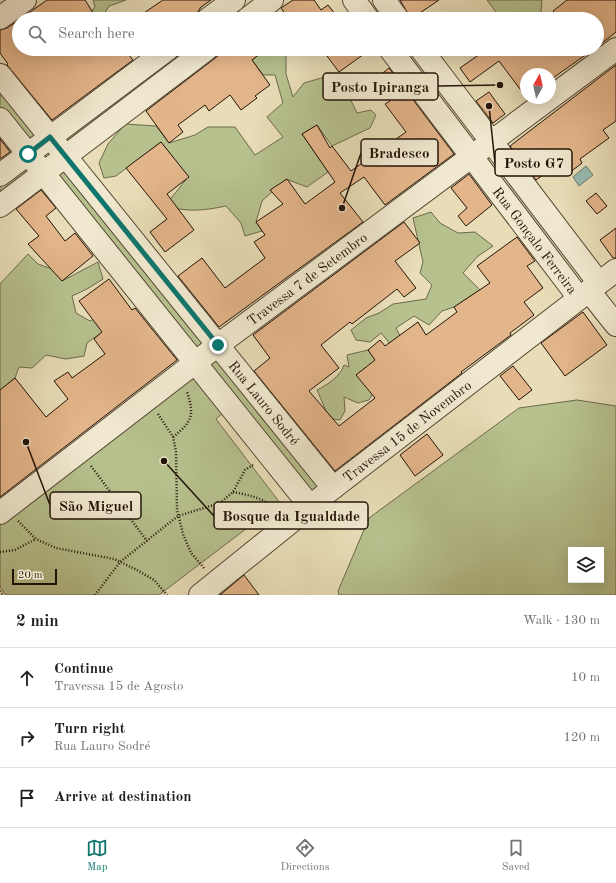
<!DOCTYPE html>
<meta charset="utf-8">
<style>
body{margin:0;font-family:"Old Standard TT",serif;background:#f6f6f6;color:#202124}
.controls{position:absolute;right:12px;bottom:12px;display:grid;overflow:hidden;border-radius:0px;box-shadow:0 4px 16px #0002}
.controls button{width:36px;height:36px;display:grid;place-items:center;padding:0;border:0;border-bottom:1px solid #e0e0e0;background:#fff;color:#202124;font:20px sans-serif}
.compass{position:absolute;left:520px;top:68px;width:36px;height:36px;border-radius:50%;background:#fff;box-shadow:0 4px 16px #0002;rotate:8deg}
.scale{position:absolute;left:12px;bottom:10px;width:45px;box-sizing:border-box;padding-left:4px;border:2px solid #221307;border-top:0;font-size:11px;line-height:14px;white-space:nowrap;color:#221307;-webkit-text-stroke:3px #f0e9d0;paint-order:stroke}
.stop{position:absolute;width:12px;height:12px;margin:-9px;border:3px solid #0f766e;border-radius:50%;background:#fff}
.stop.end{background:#0f766e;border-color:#fff;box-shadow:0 1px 4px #0008}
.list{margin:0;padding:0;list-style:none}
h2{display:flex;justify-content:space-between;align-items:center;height:52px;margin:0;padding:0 16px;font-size:17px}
h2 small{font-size:13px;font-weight:400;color:#757577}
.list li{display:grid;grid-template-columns:26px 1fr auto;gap:12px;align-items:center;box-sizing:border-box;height:60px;padding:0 16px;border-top:1px solid #e0e0e0}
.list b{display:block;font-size:15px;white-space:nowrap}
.list p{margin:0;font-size:13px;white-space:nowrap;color:#757577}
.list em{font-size:13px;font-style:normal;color:#757577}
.icon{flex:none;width:22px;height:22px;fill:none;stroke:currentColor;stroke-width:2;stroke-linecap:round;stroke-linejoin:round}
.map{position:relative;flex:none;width:616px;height:595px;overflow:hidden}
.search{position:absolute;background:#fff;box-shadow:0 4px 16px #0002;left:12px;right:12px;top:12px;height:44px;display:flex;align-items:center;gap:10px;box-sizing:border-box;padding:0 14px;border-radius:22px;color:#757577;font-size:15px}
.sheet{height:232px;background:#fff}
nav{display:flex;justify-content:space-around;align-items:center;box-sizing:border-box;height:56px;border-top:1px solid #e0e0e0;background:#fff;font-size:11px;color:#757577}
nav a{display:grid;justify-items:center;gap:2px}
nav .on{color:#0f766e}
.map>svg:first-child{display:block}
.green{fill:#b6c18e;stroke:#6c6a4a;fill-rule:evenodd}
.water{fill:#97bbb0;stroke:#68786c}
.building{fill:#e3b58a;stroke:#221307}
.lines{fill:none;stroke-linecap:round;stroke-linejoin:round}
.minor-casing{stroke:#544633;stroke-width:24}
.path{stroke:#221307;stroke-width:2.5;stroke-dasharray:1 2;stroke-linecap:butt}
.minor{stroke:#f0e9d0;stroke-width:22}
.route{stroke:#0f766e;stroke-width:5}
.labels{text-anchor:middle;stroke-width:3;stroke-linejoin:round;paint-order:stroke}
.street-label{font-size:14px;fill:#221307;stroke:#f0e9d0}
.leader{fill:none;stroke:#221307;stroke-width:1.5}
.callout-dot{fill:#221307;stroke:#f0e9d0;stroke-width:1.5}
.callout{fill:#f0e9d0;stroke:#221307;stroke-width:1.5}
.callout-label{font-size:15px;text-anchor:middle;font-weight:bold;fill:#221307}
</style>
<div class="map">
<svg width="616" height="595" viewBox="0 0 616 595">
<rect width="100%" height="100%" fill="#e8ddb7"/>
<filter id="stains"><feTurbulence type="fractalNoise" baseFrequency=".005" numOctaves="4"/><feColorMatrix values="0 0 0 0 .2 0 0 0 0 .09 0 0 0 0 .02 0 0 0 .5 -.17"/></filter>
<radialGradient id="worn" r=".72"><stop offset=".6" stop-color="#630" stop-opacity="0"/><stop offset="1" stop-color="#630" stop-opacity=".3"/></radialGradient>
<g class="green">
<polygon points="93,0 126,0 109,6 101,19 86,19 95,7"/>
<polygon points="487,0 542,0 541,13 526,19 501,19"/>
<path d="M168,49h39l-142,108 268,331 -23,18 -267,-332 -43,32v-31l28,-21 -28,-35v-44l50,62zM50,137l14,20 -21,17 -15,-20z"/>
<path d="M266,49h20v25l7,23 11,-14 21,-6 20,11 12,25 14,-3 5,5 -6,13 -38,18 -15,-21 -15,9 26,38 -21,15 -21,-8 -24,22 -6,21 6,9 -17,5 -4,-13 -15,-17c-24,5 -38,6 -61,0l23,-29 -27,-35 -45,34 -12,2 -5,-15 9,-19 17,-20 31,2 13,17 26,-8 13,-8h27l20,28 28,-18 -16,-20 16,-14 -8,-28h-12l-11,-15z"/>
<polygon points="431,212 440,223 458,233 475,232 493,246 478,256 463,273 480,290 454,307 442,311 429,325 414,316 396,328 409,353 401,357 381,333 370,342 356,340 351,330 366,318 379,313 393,304 426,299 432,285 420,273 423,262 413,218"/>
<polygon points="28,254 38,264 52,269 62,281 98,262 103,279 87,289 72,296 76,313 90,321 113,309 120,319 87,343 84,356 66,359 46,355 32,368 19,367 15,378 0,390 0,284"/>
<path d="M368,350l19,25 -22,-7 -8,6 18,16 -6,10 -11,3 -14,-6 1,14 -5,9 -7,-1 -7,-8 -9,-21c10,-5 24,-14 27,-25l5,2 -2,-12z"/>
<polygon points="196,373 225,411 216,419 280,503 159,595 6,595 0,587 0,522"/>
<path d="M577,400l39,6v189h-277l-1,-4 31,-73 150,-110zM571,550h30v30h-30z"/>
</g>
<polygon class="water" points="586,166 593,175 579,186 573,177"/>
<g class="building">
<polygon points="47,0 85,0 97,19 20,19"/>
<polygon points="163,0 211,0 201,7 193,19 135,19"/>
<polygon points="293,0 314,0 321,10 328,5 339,19 289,19 281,8"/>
<polygon points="400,0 439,0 411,19"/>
<polygon points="567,0 616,0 616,32 597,47 597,19 560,19 553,11"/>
<polygon points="19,20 19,49 124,49 133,60 52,120 7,65 8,64 0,53 0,30 7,28"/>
<polygon points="227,49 266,49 252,60 270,85 255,96 257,98 241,110 230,95 209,111 205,105 178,125 183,132 169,143 146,111"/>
<polygon points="336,49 371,49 339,72 327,56"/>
<polygon points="487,49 594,49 550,80 550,74 526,74 526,97 499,61 470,82 460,68"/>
<polygon points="616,65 616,121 603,130 609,138 580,159 582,163 569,173 561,162 536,180 510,146"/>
<polygon points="389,68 454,154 385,205 364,177 340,193 363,222 219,327 178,276 202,258 225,288 265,258 254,242 265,235 256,222 283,204 270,190 287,179 305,204 335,182 302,134 317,125 330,148 332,146 351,171 406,132 385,104 390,101 374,80"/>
<polygon points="489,92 505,114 493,123 476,101"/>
<polygon points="0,139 10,152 0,159"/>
<polygon points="161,142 189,177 167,194 194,230 165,252 150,232 167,219 126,168"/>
<polygon points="469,174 492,205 466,226 458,216 467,208 451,188"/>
<polygon points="41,190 56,208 46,216 65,241 75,233 93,256 62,281 28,244 39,236 16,209"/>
<polygon points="596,193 607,206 597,214 586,201"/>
<polygon points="404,222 420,243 395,261 416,288 404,297 397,289 352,324 350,322 321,345 339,368 309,391 339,426 375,398 356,375 375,360 368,350 380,340 385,346 418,322 426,335 457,312 454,307 490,283 477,266 517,237 535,261 527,266 543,288 524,302 534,315 510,333 511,335 461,372 462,373 335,471 254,371 270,358 253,335"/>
<polygon points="616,228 616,258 613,258 600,240"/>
<polygon points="109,279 132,310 135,308 177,360 0,497 0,390 15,378 46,417 68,399 54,381 68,372 72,378 105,354 94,339 102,332 79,301"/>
<polygon points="583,312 607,345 565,376 541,343"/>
<polygon points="513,366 532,390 519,400 500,376"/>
<polygon points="427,434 443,455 415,476 400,455"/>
<polygon points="244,575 259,595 220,595"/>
</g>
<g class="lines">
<defs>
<g id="minor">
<polyline points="354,0 368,19"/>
<polyline points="384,0 398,19"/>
<polyline points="0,18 25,0"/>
<polyline points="208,19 234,0"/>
<polyline points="247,19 272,0"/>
<path id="s1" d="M390,49l189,249"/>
<polyline points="421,49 599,283"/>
<path id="s2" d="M0,75l333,413"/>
<polyline points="0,119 310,506"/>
<polyline points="0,175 168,49"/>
<polyline points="0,206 207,49"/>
<polyline points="589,291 616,325"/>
<path id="s3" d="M0,513l218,-168 398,-296"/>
<path id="s4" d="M200,595l133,-107 283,-218"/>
</g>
</defs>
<use href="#minor" class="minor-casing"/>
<g class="path">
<polyline points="158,414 173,437 176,451 177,510 183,534 191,553 204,568"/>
<path d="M173,437c19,-15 22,-22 14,-45"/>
<polyline points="91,466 147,541"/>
<path d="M233,492c17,3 33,7 45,19"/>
<polyline points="18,521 36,539 56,548 114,559 137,570 154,580 167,595"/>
<polyline points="0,552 15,550 36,539"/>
<polyline points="0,591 3,595"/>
<polyline points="95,595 120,562 178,516 220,503 233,492 245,470 253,465"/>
</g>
<use href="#minor" class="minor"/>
</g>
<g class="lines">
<polyline class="route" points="28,154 50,137 218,345"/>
</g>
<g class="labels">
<g class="street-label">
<text dy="5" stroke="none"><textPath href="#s1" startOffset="240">Rua Gonçalo Ferreira</textPath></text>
<text dy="5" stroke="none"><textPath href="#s3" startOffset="386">Travessa 7 de Setembro</textPath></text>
<text dy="5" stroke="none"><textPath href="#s2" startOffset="421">Rua Lauro Sodré</textPath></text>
<text dy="5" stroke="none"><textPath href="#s4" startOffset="264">Travessa 15 de Novembro</textPath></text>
</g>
</g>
<path class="leader" d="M500 85L438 86M342 208L361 153M489 106L495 163M26 442L50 505M164 461L214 516"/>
<g class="callout-dot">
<circle cx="500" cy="85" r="4"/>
<circle cx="342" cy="208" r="4"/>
<circle cx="489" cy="106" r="4"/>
<circle cx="26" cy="442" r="4"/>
<circle cx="164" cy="461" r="4"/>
</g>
<g class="callout">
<rect x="323" y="73" width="115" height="27" rx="4"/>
<rect x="361" y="139" width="77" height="27" rx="4"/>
<rect x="495" y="149" width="77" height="27" rx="4"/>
<rect x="50" y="492" width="91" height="27" rx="4"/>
<rect x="214" y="502" width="154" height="27" rx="4"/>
</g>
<g class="callout-label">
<text x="380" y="92">Posto Ipiranga</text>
<text x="399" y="158">Bradesco</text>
<text x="534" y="168">Posto G7</text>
<text x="96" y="511">São Miguel</text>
<text x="291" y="521">Bosque da Igualdade</text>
</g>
<rect width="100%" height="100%" filter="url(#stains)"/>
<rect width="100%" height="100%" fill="url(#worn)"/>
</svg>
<div class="controls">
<button><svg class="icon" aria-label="layers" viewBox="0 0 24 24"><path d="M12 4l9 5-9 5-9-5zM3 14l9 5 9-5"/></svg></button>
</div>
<svg class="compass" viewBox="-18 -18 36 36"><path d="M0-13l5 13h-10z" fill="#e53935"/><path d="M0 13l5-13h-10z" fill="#757577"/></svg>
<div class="scale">20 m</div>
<div class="stop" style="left:28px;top:154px"></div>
<div class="stop end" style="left:218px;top:345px"></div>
<div class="search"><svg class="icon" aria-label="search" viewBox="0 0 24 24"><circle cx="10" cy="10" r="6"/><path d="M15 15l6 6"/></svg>Search here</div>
</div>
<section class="sheet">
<h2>2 min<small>Walk · 130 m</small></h2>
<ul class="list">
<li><svg class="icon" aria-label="ahead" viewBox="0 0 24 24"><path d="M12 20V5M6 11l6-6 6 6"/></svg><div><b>Continue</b><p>Travessa 15 de Agosto</p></div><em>10 m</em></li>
<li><svg class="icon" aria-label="right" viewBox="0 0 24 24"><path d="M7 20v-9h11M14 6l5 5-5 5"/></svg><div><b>Turn right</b><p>Rua Lauro Sodré</p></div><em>120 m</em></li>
<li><svg class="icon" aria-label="arrive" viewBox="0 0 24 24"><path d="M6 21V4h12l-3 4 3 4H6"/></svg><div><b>Arrive at destination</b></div></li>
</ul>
</section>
<nav>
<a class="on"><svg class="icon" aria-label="map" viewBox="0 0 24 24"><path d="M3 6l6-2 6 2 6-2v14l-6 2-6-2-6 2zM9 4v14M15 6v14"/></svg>Map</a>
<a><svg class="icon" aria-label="directions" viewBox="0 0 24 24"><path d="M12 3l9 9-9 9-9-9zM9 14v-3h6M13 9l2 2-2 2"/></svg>Directions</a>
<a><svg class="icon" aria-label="saved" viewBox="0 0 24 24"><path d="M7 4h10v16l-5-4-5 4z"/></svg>Saved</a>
</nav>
